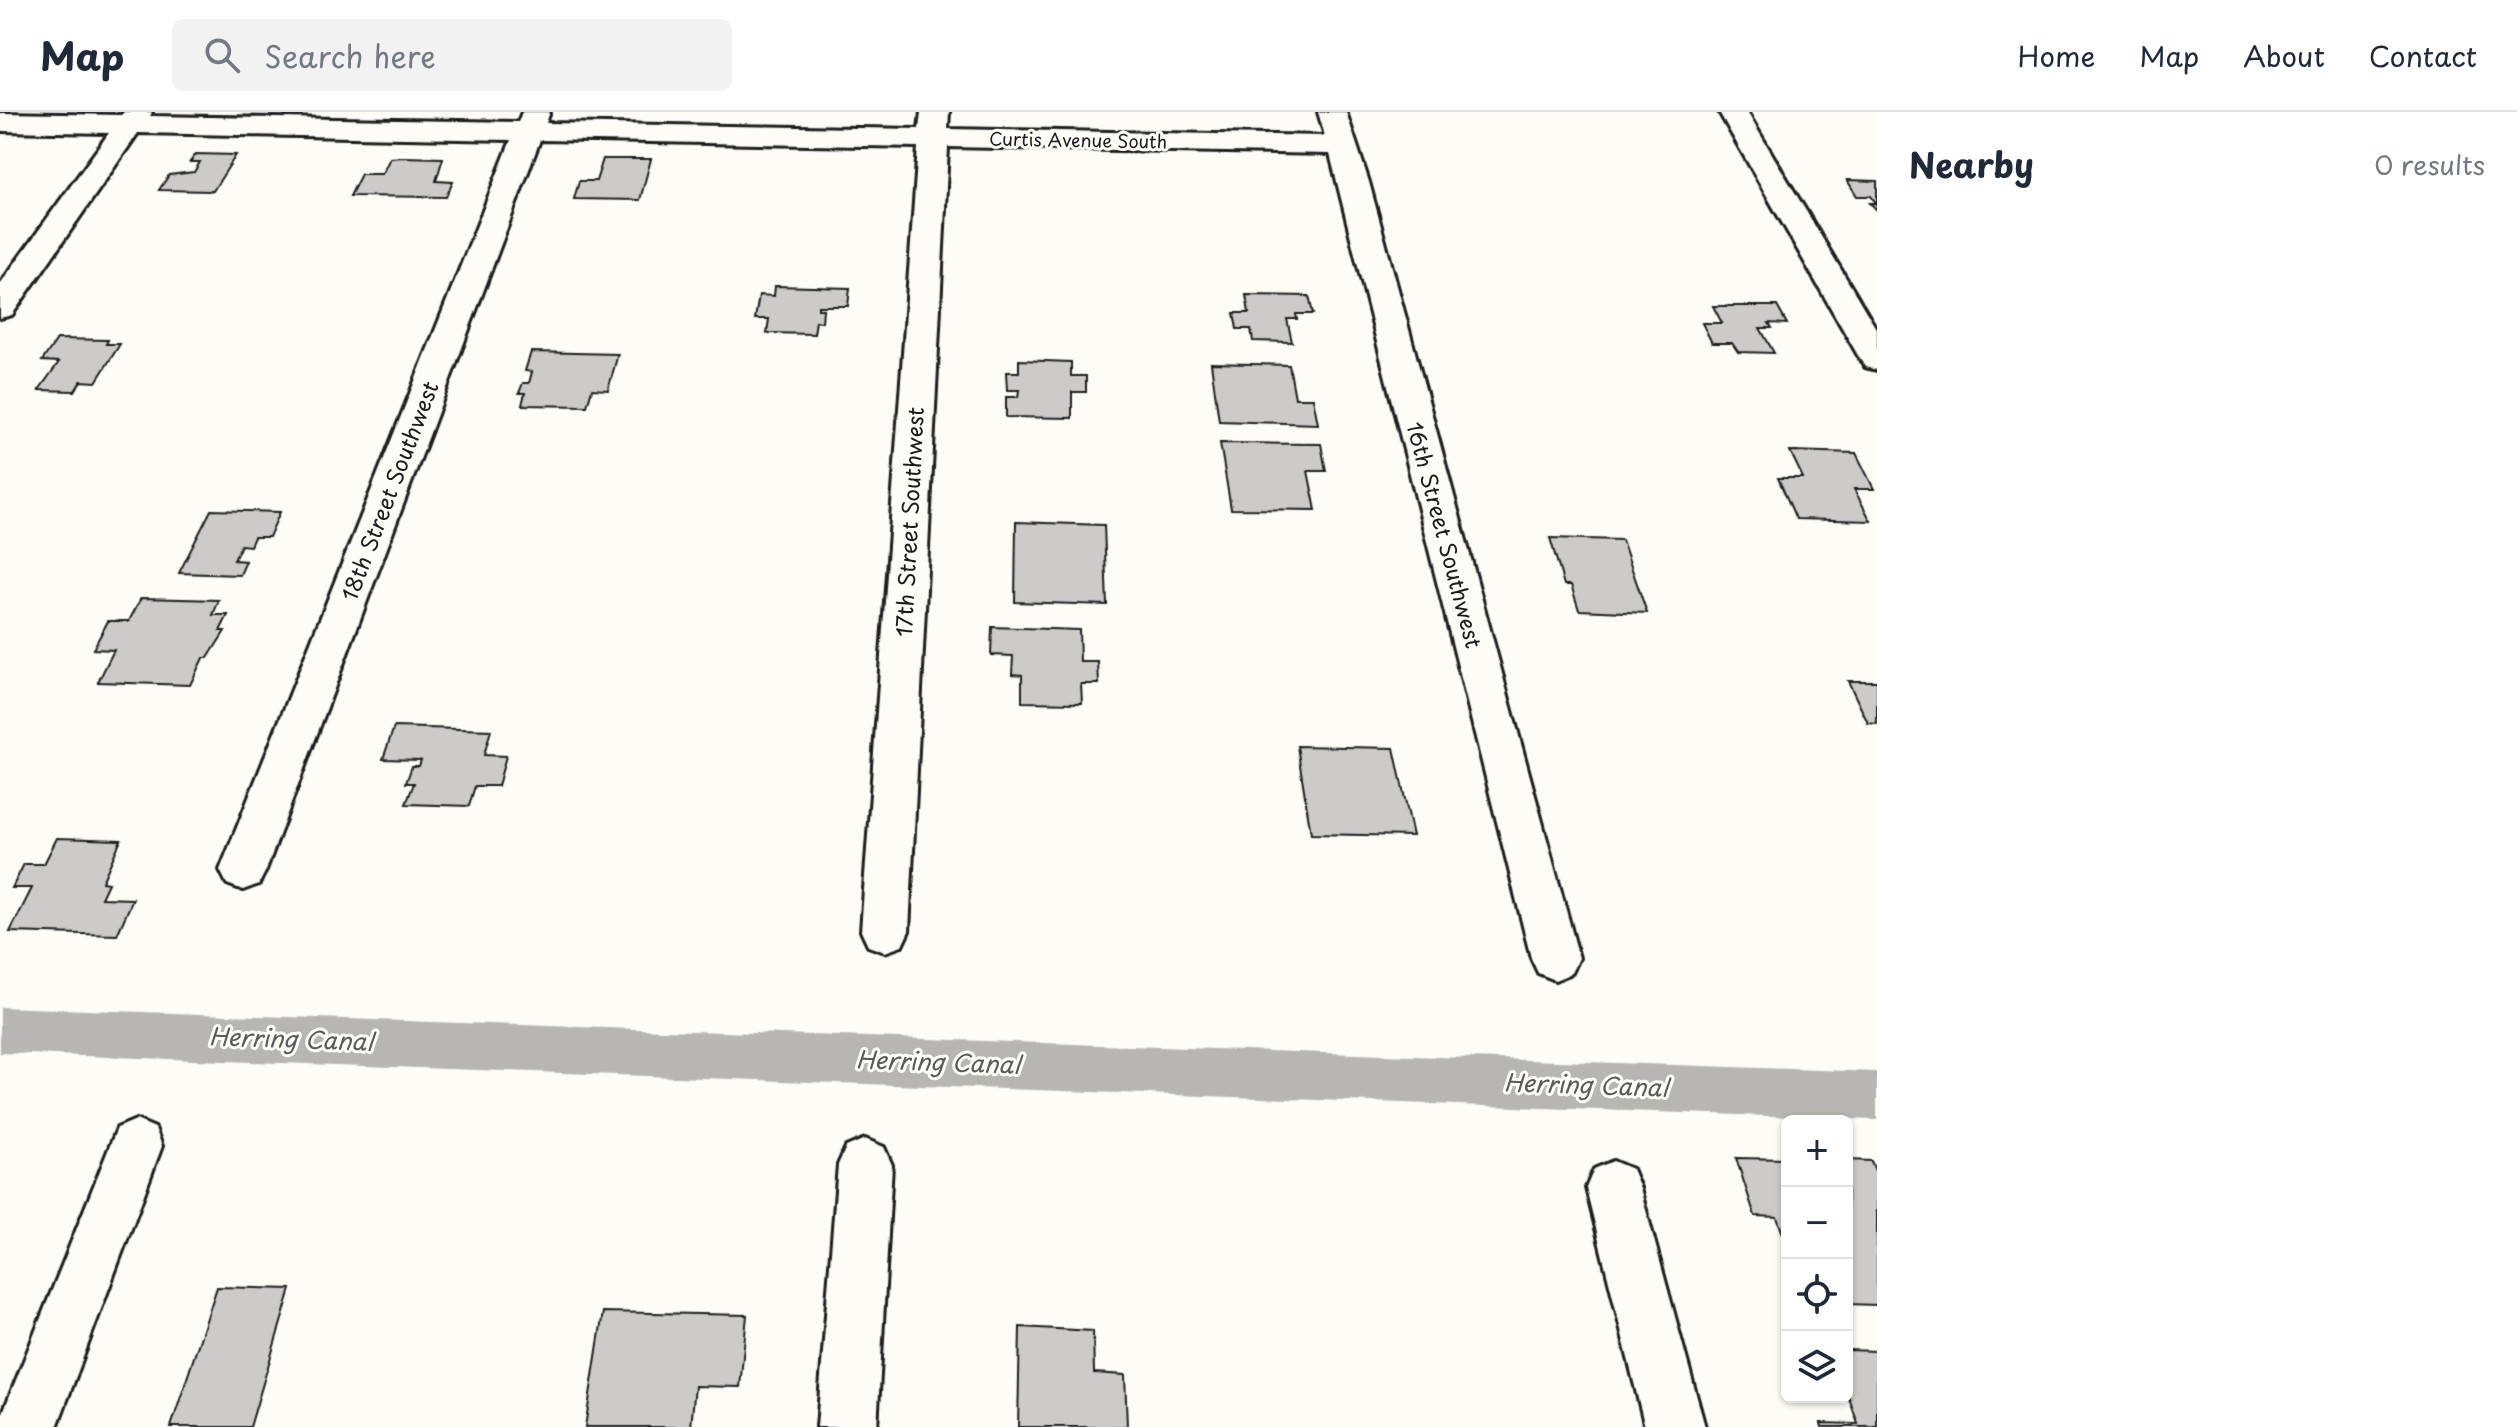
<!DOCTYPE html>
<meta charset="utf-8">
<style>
body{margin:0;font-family:"Playpen Sans",sans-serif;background:#f2f2f3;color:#1f2937}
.controls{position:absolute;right:24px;bottom:24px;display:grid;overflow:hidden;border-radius:12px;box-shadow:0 2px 6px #0004}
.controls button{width:72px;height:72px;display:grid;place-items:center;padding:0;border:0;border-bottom:2px solid #e0e1e3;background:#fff;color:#1f2937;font:40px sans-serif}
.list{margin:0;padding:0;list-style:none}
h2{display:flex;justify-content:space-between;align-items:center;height:104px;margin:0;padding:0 32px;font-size:34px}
h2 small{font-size:26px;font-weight:400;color:#747a83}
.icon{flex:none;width:44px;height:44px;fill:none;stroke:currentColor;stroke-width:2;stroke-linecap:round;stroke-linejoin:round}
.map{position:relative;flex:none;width:1877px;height:1315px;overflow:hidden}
header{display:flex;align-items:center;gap:48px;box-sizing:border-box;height:112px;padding:0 40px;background:#fff;border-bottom:2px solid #e0e1e3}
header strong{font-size:38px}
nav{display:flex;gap:44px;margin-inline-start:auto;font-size:28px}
.search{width:560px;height:72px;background:#f2f2f3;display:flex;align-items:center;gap:20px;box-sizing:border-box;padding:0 28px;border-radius:12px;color:#747a83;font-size:30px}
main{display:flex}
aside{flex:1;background:#fff}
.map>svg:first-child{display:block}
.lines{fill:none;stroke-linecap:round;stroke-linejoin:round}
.canal{fill:#b7b6b2;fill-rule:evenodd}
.building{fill:#cccbc8;stroke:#1c1c1c;stroke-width:2}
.minor-casing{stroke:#1c1c1c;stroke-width:6}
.minor{fill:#fdfcf7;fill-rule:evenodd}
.labels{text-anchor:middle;stroke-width:6;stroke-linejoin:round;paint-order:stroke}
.far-street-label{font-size:18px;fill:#1c1c1c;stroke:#fdfcf7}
.street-label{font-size:22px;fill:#1c1c1c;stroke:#fdfcf7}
.water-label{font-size:24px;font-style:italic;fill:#5a5a58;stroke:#fdfcf7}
</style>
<header>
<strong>Map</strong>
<div class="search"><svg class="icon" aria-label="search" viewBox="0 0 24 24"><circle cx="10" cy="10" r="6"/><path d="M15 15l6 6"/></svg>Search here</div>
<nav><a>Home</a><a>Map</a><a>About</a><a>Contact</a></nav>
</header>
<main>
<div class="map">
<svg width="1877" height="1315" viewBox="0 0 1877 1315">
<rect width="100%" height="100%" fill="#fdfcf7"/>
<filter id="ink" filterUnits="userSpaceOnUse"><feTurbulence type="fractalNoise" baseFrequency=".0125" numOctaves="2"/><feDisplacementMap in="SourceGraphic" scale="16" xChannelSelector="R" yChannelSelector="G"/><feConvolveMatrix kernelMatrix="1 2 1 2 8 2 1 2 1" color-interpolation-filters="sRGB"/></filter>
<g filter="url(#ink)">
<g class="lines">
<polygon class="canal" points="0,895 1877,960 1877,1008 0,941"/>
</g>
<g class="building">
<polygon points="196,42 236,43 213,79 159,78 169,63 194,60 200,50 190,50"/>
<polygon points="403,45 443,46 436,69 453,70 446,85 350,84 361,62 382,62 390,46"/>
<polygon points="603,47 651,47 640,88 574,87 579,69 596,69"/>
<polygon points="1847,68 1877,69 1877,98 1870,91 1876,91 1871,84 1857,84"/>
<polygon points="775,174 850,176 848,194 818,194 818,197 823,197 822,210 816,209 814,222 767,221 769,207 755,207 759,183 774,184"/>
<polygon points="1246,183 1309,184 1313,202 1296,202 1297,207 1287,207 1292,230 1253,229 1251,217 1237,217 1234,201 1249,201"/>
<polygon points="1713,194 1777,194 1787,212 1769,211 1772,216 1760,216 1774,241 1738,240 1732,231 1712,231 1702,211 1722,211"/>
<polygon points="57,227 108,228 106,232 120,232 96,270 81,269 75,279 39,278 59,250 42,249"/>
<polygon points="531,240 618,242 608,278 592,277 587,294 522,293 525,281 519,281 523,271 529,271 532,260 525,259"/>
<polygon points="1019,248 1071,250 1071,264 1086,264 1086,280 1072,280 1072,306 1006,305 1006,285 1018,285 1019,278 1007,278 1006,260 1019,260"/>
<polygon points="1211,251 1289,253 1295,286 1313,286 1318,312 1219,309"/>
<polygon points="1220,331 1321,332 1326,359 1308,359 1316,398 1231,397"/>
<polygon points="1790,339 1856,341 1874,377 1854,377 1871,409 1796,407 1778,366 1803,366"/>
<polygon points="211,398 280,400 269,425 254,425 250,434 241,433 234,448 246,449 240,463 179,461"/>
<polygon points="1016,410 1104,413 1107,493 1015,490"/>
<polygon points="1550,426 1622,428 1647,501 1579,498 1571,473 1564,473"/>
<polygon points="141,486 219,488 213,503 228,503 220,519 225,519 208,546 203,546 190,573 98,570 114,538 93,537 108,509 129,509"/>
<polygon points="992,515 1079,518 1080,550 1098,550 1099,572 1081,572 1082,591 1022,590 1022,563 1012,562 1013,544 991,543"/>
<polygon points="1848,569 1877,569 1877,612 1868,611"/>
<polygon points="394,615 491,618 484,643 506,644 498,674 475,674 469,694 406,692 414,671 406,671 412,654 419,654 421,648 383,647"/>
<polygon points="1297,634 1394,636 1413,724 1311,722"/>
<polygon points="57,726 121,728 102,770 108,771 101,786 133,787 117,823 10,820 32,776 12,776 24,752 44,752"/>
<polygon points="1736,1046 1787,1047 1787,1134 1777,1105 1755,1104"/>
<polygon points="1847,1048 1871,1049 1877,1063 1877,1193 1847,1192"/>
<polygon points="217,1175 291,1177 250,1315 171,1315"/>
<polygon points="603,1200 747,1203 740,1275 695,1274 691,1315 585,1315"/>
<polygon points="1020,1215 1093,1219 1094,1261 1125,1263 1127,1315 1018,1315"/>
<polygon points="1847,1238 1877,1239 1877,1315 1822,1315 1821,1311 1858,1312 1847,1280"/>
</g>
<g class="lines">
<defs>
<g id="minor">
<polygon points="124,0 152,0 150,4 518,10 522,0 550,0 546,11 919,17 921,0 949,0 948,17 1325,24 1318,0 1346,0 1369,70 1579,846 1572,861 1555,868 1538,861 1531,846 1330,42 948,35 909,819 902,834 885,840 868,834 861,819 918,35 540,28 266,758 259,772 243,778 227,772 220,758 511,28 138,21 12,203 0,206 0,172 109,21 0,19 0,1 121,3"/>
<polygon points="1719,0 1747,0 1877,218 1877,258 1865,255 1860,247"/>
<polygon points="136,1008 155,1016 162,1034 57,1315 0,1315 0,1308 117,1016"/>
<polygon points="865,1027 884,1035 892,1053 877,1315 817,1315 838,1053 846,1035"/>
<polygon points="1613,1049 1632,1057 1640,1076 1705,1315 1645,1315 1586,1076 1594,1057"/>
</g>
</defs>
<use href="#minor" class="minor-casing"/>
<use href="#minor" class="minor"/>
</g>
</g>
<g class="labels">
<g class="far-street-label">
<text transform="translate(1078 29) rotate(1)" y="6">Curtis Avenue South</text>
</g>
<g class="street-label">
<text transform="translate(390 379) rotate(-69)" y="8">18th Street Southwest</text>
<text transform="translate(910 410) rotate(-87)" y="8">17th Street Southwest</text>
<text transform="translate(1444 423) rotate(75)" y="8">16th Street Southwest</text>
</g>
<g class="water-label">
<text transform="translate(291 928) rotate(2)" y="8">Herring Canal</text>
<text transform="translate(938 951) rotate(2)" y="8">Herring Canal</text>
<text transform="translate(1586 974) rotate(2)" y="8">Herring Canal</text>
</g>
</g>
</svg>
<div class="controls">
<button>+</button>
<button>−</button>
<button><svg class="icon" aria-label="locate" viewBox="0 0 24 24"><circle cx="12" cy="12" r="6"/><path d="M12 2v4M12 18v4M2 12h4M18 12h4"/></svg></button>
<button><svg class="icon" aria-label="layers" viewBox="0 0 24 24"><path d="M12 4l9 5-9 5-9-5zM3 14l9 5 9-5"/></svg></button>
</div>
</div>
<aside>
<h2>Nearby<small>0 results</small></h2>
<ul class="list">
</ul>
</aside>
</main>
